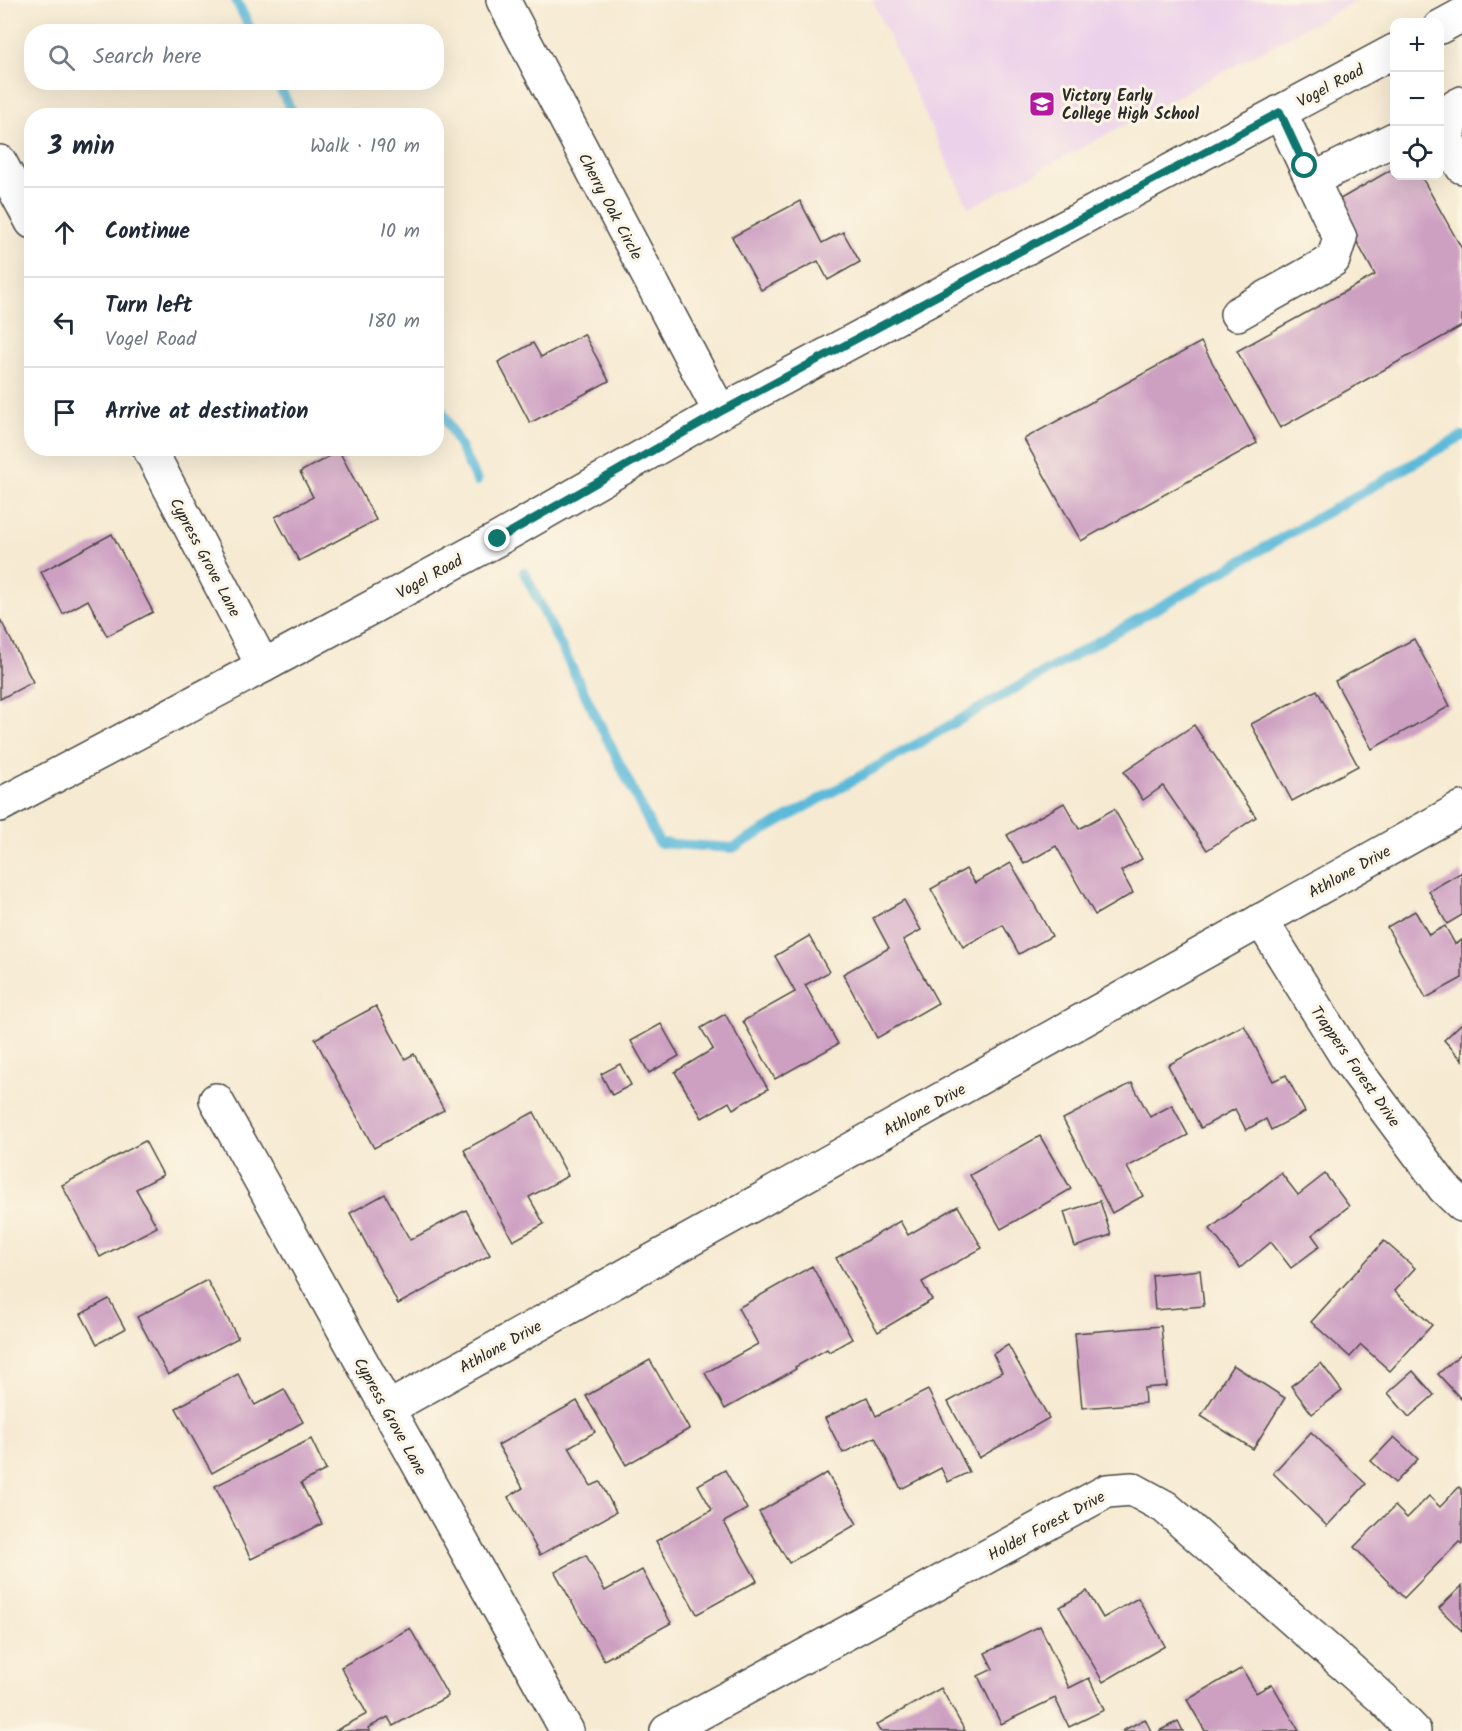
<!DOCTYPE html>
<meta charset="utf-8">
<style>
body{margin:0;font-family:Kalam,sans-serif;background:#f6f6f7;color:#1f2937}
.controls{position:absolute;right:18px;top:18px;display:grid;overflow:hidden;border-radius:12px;box-shadow:0 6px 24px #0002}
.controls button{width:54px;height:54px;display:grid;place-items:center;padding:0;border:0;border-bottom:2px solid #e0e1e3;background:#fff;color:#1f2937;font:30px sans-serif}
.stop{position:absolute;width:18px;height:18px;margin:-14px;border:4px solid #0f766e;border-radius:50%;background:#fff}
.stop.end{background:#0f766e;border-color:#fff;box-shadow:0 2px 6px #0008}
.list{margin:0;padding:0;list-style:none}
h2{display:flex;justify-content:space-between;align-items:center;height:78px;margin:0;padding:0 24px;font-size:26px}
h2 small{font-size:20px;font-weight:400;color:#747a83}
.list li{display:grid;grid-template-columns:39px 1fr auto;gap:18px;align-items:center;box-sizing:border-box;height:90px;padding:0 24px;border-top:2px solid #e0e1e3}
.list b{display:block;font-size:22px;white-space:nowrap}
.list p{margin:0;font-size:20px;white-space:nowrap;color:#747a83}
.list em{font-size:20px;font-style:normal;color:#747a83}
.icon{flex:none;width:33px;height:33px;fill:none;stroke:currentColor;stroke-width:2;stroke-linecap:round;stroke-linejoin:round}
.map{position:relative;flex:none;width:1462px;height:1731px;overflow:hidden}
.search{position:absolute;background:#fff;box-shadow:0 6px 24px #0002;left:24px;top:24px;width:420px;height:66px;display:flex;align-items:center;gap:15px;box-sizing:border-box;padding:0 21px;border-radius:24px;color:#747a83;font-size:22px}
.panel{position:absolute;background:#fff;box-shadow:0 6px 24px #0002;left:24px;top:108px;width:420px;height:348px;border-radius:24px}
.map>svg:first-child{display:block}
.built{fill:#ecd1ea}
.lines{fill:none;stroke-linecap:round;stroke-linejoin:round}
.stream{stroke:#5bb9d9;stroke-width:10}
.building{fill:#cda0c2}
.minor-casing{stroke:#494844;stroke-width:36}
.minor{stroke:#fff;stroke-width:33}
.route{stroke:#0f766e;stroke-width:8}
.labels{text-anchor:middle;stroke-width:6;stroke-linejoin:round;paint-order:stroke}
.street-label{font-size:16px;fill:#2b2b2b;stroke:#fcf5e5}
.poi-label{font-size:16px;font-weight:bold;fill:#2b2b2b;stroke:#fcf5e5;text-anchor:start}
</style>
<div class="map">
<svg width="1462" height="1731" viewBox="0 0 1462 1731">
<rect width="100%" height="100%" fill="#fcf5e5"/>
<filter id="ink" filterUnits="userSpaceOnUse"><feTurbulence type="fractalNoise" baseFrequency=".0167" numOctaves="2"/><feDisplacementMap in="SourceGraphic" scale="12" xChannelSelector="R" yChannelSelector="G"/><feConvolveMatrix kernelMatrix="1 2 1 2 8 2 1 2 1" color-interpolation-filters="sRGB"/></filter>
<filter id="wash" filterUnits="userSpaceOnUse"><feTurbulence type="fractalNoise" baseFrequency=".008" numOctaves="4" result="noise"/><feDisplacementMap in="SourceGraphic" scale="24" xChannelSelector="R" yChannelSelector="G"/><feGaussianBlur stdDeviation="1.35" result="paint"/><feColorMatrix in="noise" values="0 0 0 0 0 0 0 0 0 0 0 0 0 0 0 0 0 1.4 0 .05"/><feComposite in="paint" operator="in"/></filter>
<g filter="url(#wash)">
<rect width="100%" height="100%" fill="#f6ead2"/>
<polygon class="built" points="872,0 1357,0 969,208"/>
<g class="lines">
<g class="stream">
<polyline points="236,0 252,32"/>
<polyline points="277,82 294,116"/>
<polyline points="436,399 477,481"/>
<polyline points="524,572 659,843 733,848 1462,436"/>
</g>
</g>
<g id="blocks">
<g class="building">
<polygon points="1394,168 1394,176 1421,176 1462,249 1462,326 1280,428 1237,351 1375,275 1335,202"/>
<polygon points="800,201 822,243 843,232 860,262 828,280 818,261 761,290 732,237"/>
<polygon points="584,334 609,381 530,423 498,362 533,343 541,357"/>
<polygon points="1201,342 1257,443 1081,541 1024,439"/>
<polygon points="339,451 376,520 299,561 275,517 313,497 300,472"/>
<polygon points="112,534 153,612 107,636 88,600 63,614 41,572"/>
<polygon points="0,619 33,682 0,699"/>
<polygon points="1414,639 1450,706 1372,749 1335,681"/>
<polygon points="1317,690 1358,766 1292,801 1251,724"/>
<polygon points="1194,725 1256,817 1207,850 1163,786 1143,800 1124,772"/>
<polygon points="1064,803 1079,829 1114,809 1142,859 1121,871 1133,893 1095,915 1056,846 1024,864 1007,835"/>
<polygon points="1011,863 1052,936 1019,954 1003,925 963,947 931,889 966,869 975,883"/>
<polygon points="1462,872 1462,915 1447,924 1429,891"/>
<polygon points="904,900 921,930 903,940 938,1003 877,1038 843,974 889,948 873,918"/>
<polygon points="1415,911 1429,935 1445,926 1455,944 1462,940 1462,978 1426,998 1387,927"/>
<polygon points="809,936 829,972 805,985 838,1044 775,1079 743,1021 795,992 775,956"/>
<polygon points="376,1006 405,1059 414,1054 444,1110 374,1148 315,1039"/>
<polygon points="725,1014 768,1089 733,1109 729,1102 702,1118 675,1072 713,1049 701,1028"/>
<polygon points="1462,1023 1462,1060 1444,1040"/>
<polygon points="661,1024 679,1056 649,1073 631,1041"/>
<polygon points="1244,1025 1273,1081 1286,1075 1305,1112 1271,1130 1266,1119 1246,1130 1235,1109 1201,1128 1168,1065"/>
<polygon points="620,1064 631,1085 612,1095 601,1074"/>
<polygon points="1132,1083 1150,1117 1172,1105 1188,1135 1127,1167 1143,1196 1112,1213 1063,1119"/>
<polygon points="534,1112 568,1176 529,1197 544,1224 513,1241 464,1150"/>
<polygon points="1040,1136 1071,1189 1001,1229 970,1175"/>
<polygon points="145,1141 163,1175 136,1189 157,1227 100,1257 62,1185"/>
<polygon points="1281,1173 1298,1195 1325,1174 1349,1206 1312,1235 1320,1246 1291,1268 1271,1242 1240,1268 1210,1229"/>
<polygon points="385,1194 410,1240 466,1210 490,1255 398,1304 350,1213"/>
<polygon points="1100,1201 1111,1235 1075,1247 1064,1212"/>
<polygon points="958,1206 982,1248 922,1282 932,1300 878,1332 836,1258 900,1221 908,1235"/>
<polygon points="1384,1241 1415,1268 1394,1291 1432,1325 1390,1371 1361,1345 1350,1357 1311,1322"/>
<polygon points="812,1266 852,1339 829,1352 827,1349 795,1367 796,1369 725,1409 705,1373 758,1344 738,1308"/>
<polygon points="1200,1270 1204,1306 1155,1310 1152,1275"/>
<polygon points="207,1280 238,1338 168,1375 137,1317"/>
<polygon points="109,1299 125,1329 97,1344 81,1314"/>
<polygon points="1161,1326 1167,1386 1144,1388 1145,1403 1082,1408 1075,1333"/>
<polygon points="1008,1345 1049,1418 979,1458 948,1402 1002,1372 993,1354"/>
<polygon points="1462,1353 1462,1400 1438,1374"/>
<polygon points="650,1360 689,1429 626,1465 586,1396"/>
<polygon points="1321,1363 1342,1391 1312,1414 1291,1386"/>
<polygon points="1233,1365 1285,1398 1253,1449 1201,1416"/>
<polygon points="1413,1371 1434,1395 1409,1417 1388,1393"/>
<polygon points="238,1374 255,1405 284,1389 303,1422 212,1473 176,1408"/>
<polygon points="928,1390 969,1472 948,1482 941,1468 901,1489 875,1437 843,1453 825,1418 867,1397 876,1416"/>
<polygon points="577,1401 595,1432 569,1447 591,1486 600,1482 616,1512 540,1555 508,1497 523,1488 498,1445"/>
<polygon points="1311,1432 1366,1484 1327,1526 1273,1473"/>
<polygon points="1394,1437 1418,1459 1395,1483 1371,1461"/>
<polygon points="311,1439 326,1470 301,1483 322,1524 251,1559 215,1486"/>
<polygon points="725,1470 747,1509 724,1522 757,1581 697,1614 656,1541 712,1510 698,1485"/>
<polygon points="827,1473 857,1524 789,1563 759,1512"/>
<polygon points="1459,1487 1462,1490 1462,1544 1459,1542 1404,1598 1354,1547 1395,1506 1407,1518 1429,1496 1440,1507"/>
<polygon points="586,1555 605,1591 642,1570 671,1623 604,1660 555,1572"/>
<polygon points="1462,1586 1462,1631 1439,1608"/>
<polygon points="1087,1591 1103,1618 1138,1598 1165,1646 1103,1682 1060,1607"/>
<polygon points="1040,1626 1069,1688 1089,1678 1104,1710 1069,1727 1055,1698 1001,1724 978,1676 993,1669 985,1653"/>
<polygon points="410,1628 448,1696 393,1726 388,1717 368,1728 370,1731 335,1731 367,1714 341,1667"/>
<polygon points="1242,1668 1256,1693 1272,1684 1299,1731 1205,1731 1187,1700"/>
<polygon points="941,1688 965,1731 880,1731 876,1725"/>
<polygon points="1145,1719 1151,1731 1122,1731"/>
<polygon points="1178,1721 1183,1731 1159,1731"/>
</g>
</g>
</g>
<g filter="url(#ink)">
<use href="#blocks" fill-opacity="0" stroke="#494844" stroke-width="1.5"/>
<g class="lines">
<defs>
<g id="minor">
<polyline points="503,0 720,412"/>
<polyline points="1440,27 1462,15"/>
<polyline points="1462,103 1456,106 1447,140 1462,167"/>
<polyline points="1280,112 1312,180"/>
<polyline points="0,162 32,222"/>
<polyline points="1237,314 1333,260 1340,238 1312,180 1394,139"/>
<polyline points="149,448 263,666"/>
<polyline points="0,805 263,666 498,539 720,412 1394,51"/>
<polyline points="1261,920 1347,1058 1444,1188 1462,1205"/>
<polyline points="216,1100 567,1731"/>
<polyline points="387,1409 1462,808"/>
<polyline points="667,1731 1107,1491 1132,1489 1165,1507 1381,1697 1414,1731"/>
</g>
</defs>
<use href="#minor" class="minor-casing"/>
<use href="#minor" class="minor"/>
</g>
</g>
<g class="lines" filter="url(#ink)">
<polyline class="route" points="498,539 720,412 1280,112 1305,166"/>
</g>
<defs>
<symbol id="school-square" viewBox="-11 -11 22 22"><rect x="-9" y="-9" width="18" height="18" rx="4" fill="#b5179e" stroke="#fcf5e5"/><path d="M0-5L7-2L0 1L-7-2ZM-4 1L0 2.5L4 1V4Q0 6-4 4Z" fill="#fff"/></symbol>
</defs>
<g fill-rule="evenodd">
<use href="#school-square" x="1027" y="89" width="30" height="30"/>
</g>
<g class="labels">
<g class="street-label">
<text transform="translate(1330 85) rotate(-28)" y="6">Vogel Road</text>
<text transform="translate(611 206) rotate(62)" y="6">Cherry Oak Circle</text>
<text transform="translate(206 557) rotate(62)" y="6">Cypress Grove Lane</text>
<text transform="translate(429 576) rotate(-29)" y="6">Vogel Road</text>
<text transform="translate(1349 871) rotate(-29)" y="6">Athlone Drive</text>
<text transform="translate(1356 1066) rotate(55)" y="6">Trappers Forest Drive</text>
<text transform="translate(924 1109) rotate(-29)" y="6">Athlone Drive</text>
<text transform="translate(500 1346) rotate(-29)" y="6">Athlone Drive</text>
<text transform="translate(391 1416) rotate(61)" y="6">Cypress Grove Lane</text>
<text transform="translate(1046 1525) rotate(-28)" y="6">Holder Forest Drive</text>
</g>
<g class="poi-label">
<text x="1062" y="101">Victory Early<tspan x="1062" dy="18">College High School</tspan></text>
</g>
</g>
</svg>
<div class="controls">
<button>+</button>
<button>−</button>
<button><svg class="icon" aria-label="locate" viewBox="0 0 24 24"><circle cx="12" cy="12" r="6"/><path d="M12 2v4M12 18v4M2 12h4M18 12h4"/></svg></button>
</div>
<div class="stop" style="left:1305px;top:166px"></div>
<div class="stop end" style="left:498px;top:539px"></div>
<div class="search"><svg class="icon" aria-label="search" viewBox="0 0 24 24"><circle cx="10" cy="10" r="6"/><path d="M15 15l6 6"/></svg>Search here</div>
<section class="panel">
<h2>3 min<small>Walk · 190 m</small></h2>
<ul class="list">
<li><svg class="icon" aria-label="ahead" viewBox="0 0 24 24"><path d="M12 20V5M6 11l6-6 6 6"/></svg><div><b>Continue</b></div><em>10 m</em></li>
<li><svg class="icon" aria-label="left" viewBox="0 0 24 24"><path d="M17 20v-9H6M10 6l-5 5 5 5"/></svg><div><b>Turn left</b><p>Vogel Road</p></div><em>180 m</em></li>
<li><svg class="icon" aria-label="arrive" viewBox="0 0 24 24"><path d="M6 21V4h12l-3 4 3 4H6"/></svg><div><b>Arrive at destination</b></div></li>
</ul>
</section>
</div>
